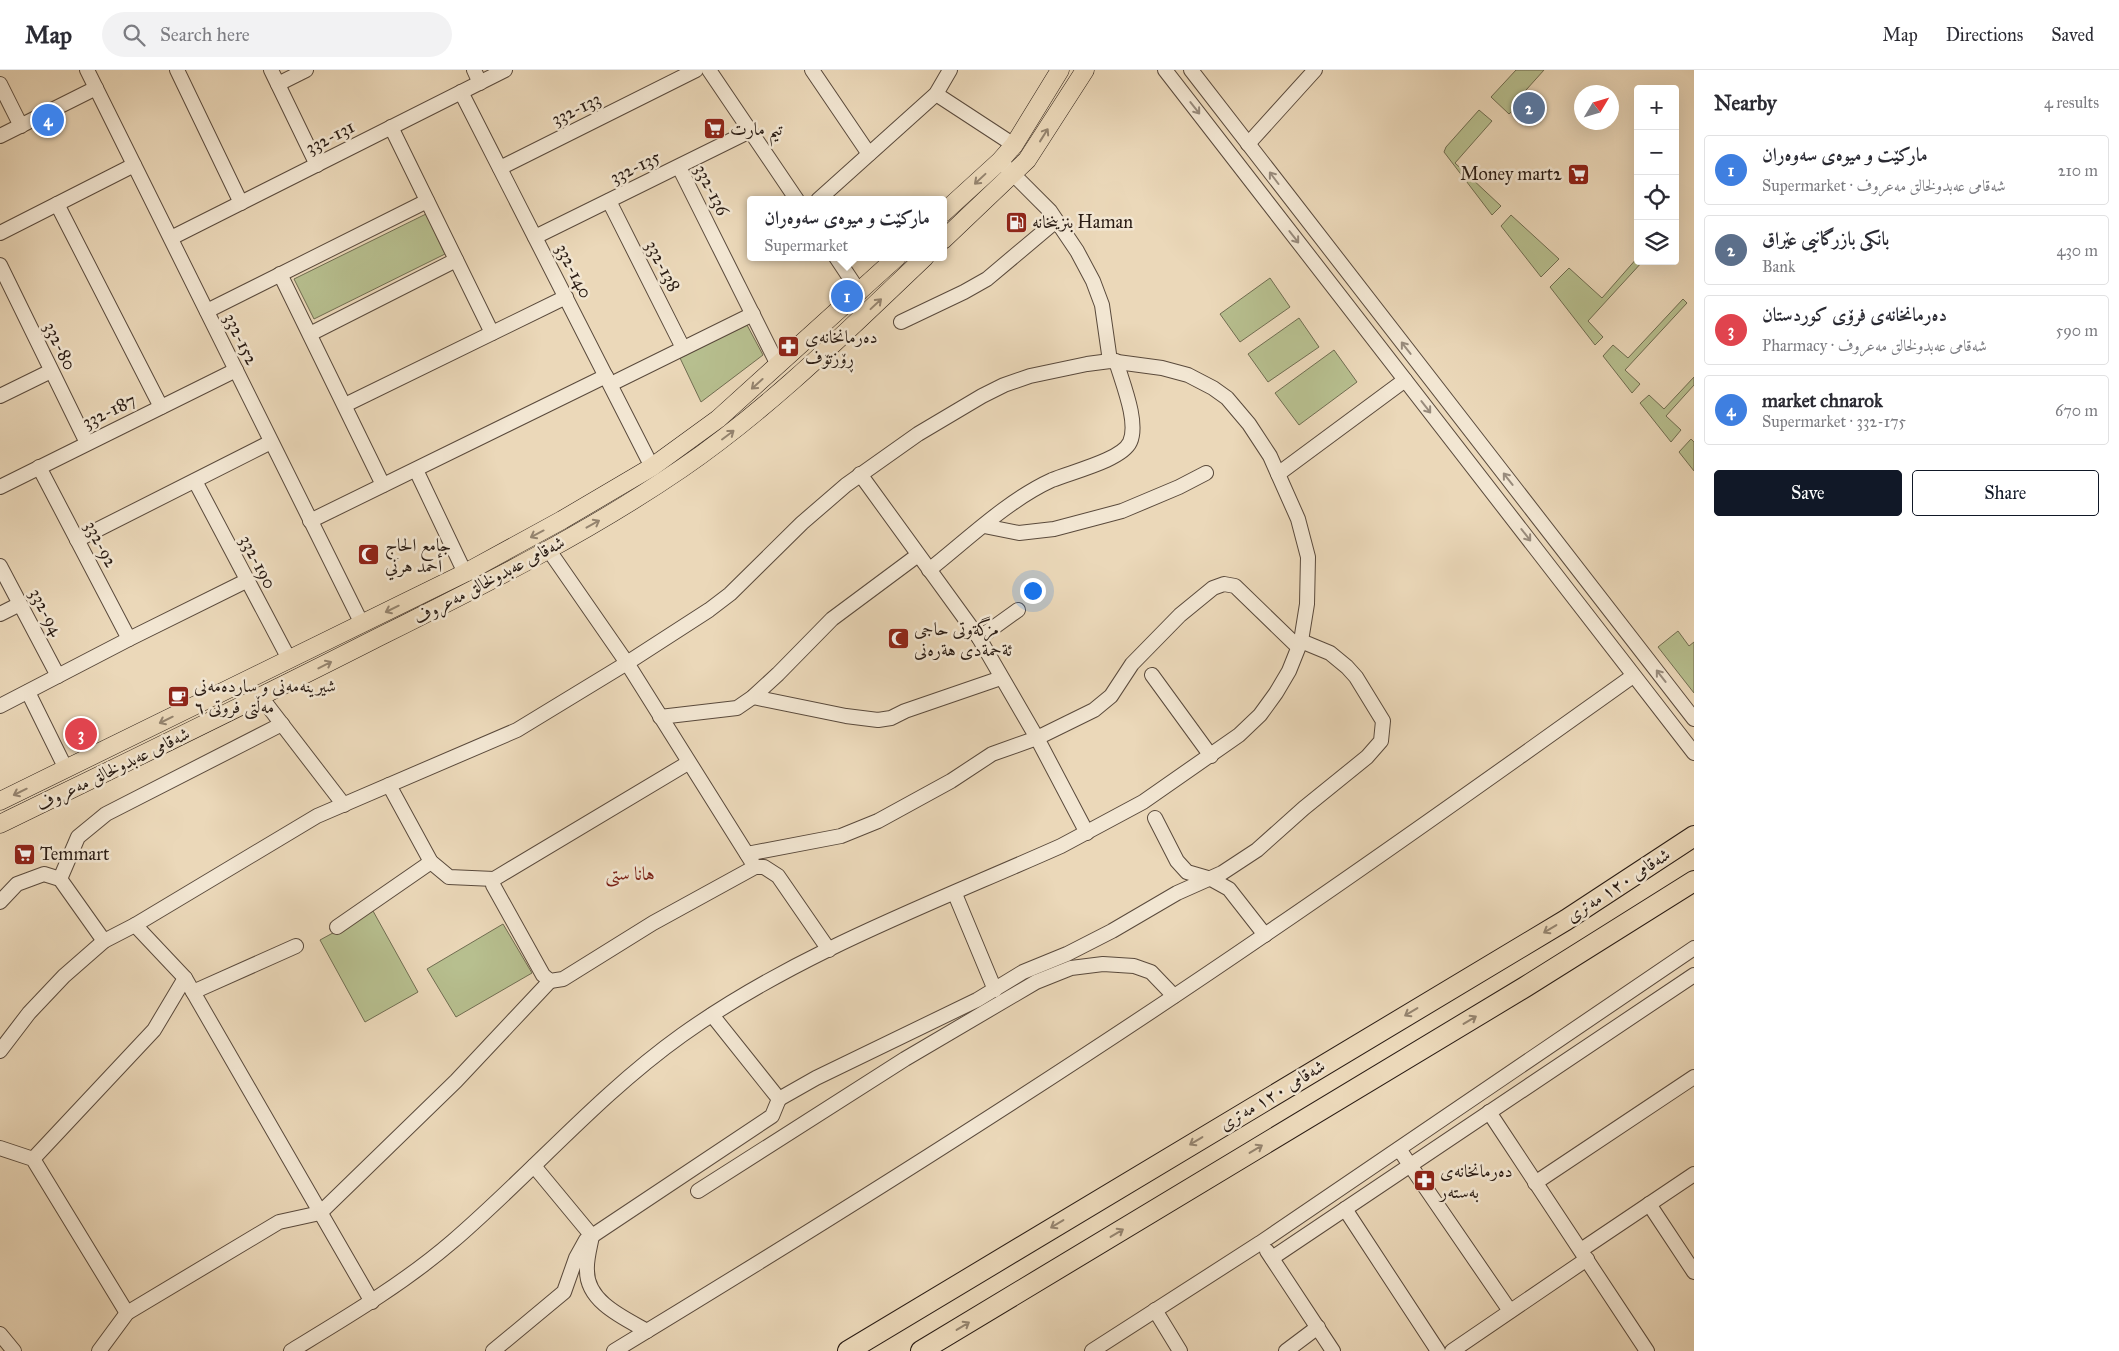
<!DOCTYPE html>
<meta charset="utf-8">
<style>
body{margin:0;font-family:"IM FELL Great Primer",Amiri,serif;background:#f2f2f3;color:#2b2b33}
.controls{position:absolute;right:15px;top:15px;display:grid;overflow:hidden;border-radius:5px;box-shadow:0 5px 20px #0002}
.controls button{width:45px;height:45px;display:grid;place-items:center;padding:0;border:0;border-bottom:1px solid #e1e1e2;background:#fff;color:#2b2b33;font:25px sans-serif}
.compass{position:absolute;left:1574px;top:15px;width:45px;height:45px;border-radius:50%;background:#fff;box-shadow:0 5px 20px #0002;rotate:52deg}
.you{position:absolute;left:1032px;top:520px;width:18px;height:18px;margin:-12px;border:4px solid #fff;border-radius:50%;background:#1a73e8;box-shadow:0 0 0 8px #1a73e833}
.badge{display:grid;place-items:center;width:32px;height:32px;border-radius:50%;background:#111827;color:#fff;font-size:16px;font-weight:700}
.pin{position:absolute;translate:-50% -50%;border:2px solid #fff;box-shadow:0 1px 5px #0006}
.popup{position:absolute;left:747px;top:126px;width:200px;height:65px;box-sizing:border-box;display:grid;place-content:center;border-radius:5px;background:#fff;filter:drop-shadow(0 1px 4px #0005);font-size:16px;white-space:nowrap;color:#7c7c81}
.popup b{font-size:19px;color:#2b2b33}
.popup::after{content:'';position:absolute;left:50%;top:100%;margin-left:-10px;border:10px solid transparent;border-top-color:#fff}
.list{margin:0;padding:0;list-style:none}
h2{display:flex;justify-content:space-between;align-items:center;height:65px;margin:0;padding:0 20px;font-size:21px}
h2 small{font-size:16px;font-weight:400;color:#7c7c81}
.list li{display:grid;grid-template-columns:32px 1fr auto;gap:15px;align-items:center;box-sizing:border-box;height:70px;margin:0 10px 10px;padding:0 10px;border:1px solid #e1e1e2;border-radius:5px}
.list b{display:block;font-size:19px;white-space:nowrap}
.list p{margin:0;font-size:16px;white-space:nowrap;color:#7c7c81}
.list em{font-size:16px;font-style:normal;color:#7c7c81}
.actions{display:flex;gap:10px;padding:15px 20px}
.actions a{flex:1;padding:11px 0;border:1px solid #111827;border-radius:5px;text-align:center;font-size:18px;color:#111827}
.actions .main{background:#111827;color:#fff}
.icon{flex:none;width:28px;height:28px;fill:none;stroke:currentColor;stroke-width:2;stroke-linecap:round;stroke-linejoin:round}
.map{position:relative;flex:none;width:1694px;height:1281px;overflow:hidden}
header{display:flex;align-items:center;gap:30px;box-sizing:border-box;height:70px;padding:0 25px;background:#fff;border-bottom:1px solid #e1e1e2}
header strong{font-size:24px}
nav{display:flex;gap:28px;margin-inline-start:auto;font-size:18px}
.search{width:350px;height:45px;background:#f2f2f3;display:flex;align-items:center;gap:12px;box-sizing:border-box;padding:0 18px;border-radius:28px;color:#7c7c81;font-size:19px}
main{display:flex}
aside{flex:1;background:#fff}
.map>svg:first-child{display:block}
.green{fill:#b7bf8f;stroke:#706d51}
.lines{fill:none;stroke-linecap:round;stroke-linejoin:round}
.minor-casing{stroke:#5a4a3c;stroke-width:16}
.major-casing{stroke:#291b13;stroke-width:19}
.highway-casing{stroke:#291b13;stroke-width:22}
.minor{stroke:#f2e6d2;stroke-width:14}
.major{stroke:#ebd8b9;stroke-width:18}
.highway{stroke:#ebd8b9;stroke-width:20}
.oneway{stroke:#988b7c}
.oneway2{stroke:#94836e}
.labels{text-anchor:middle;stroke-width:5;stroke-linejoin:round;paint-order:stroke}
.street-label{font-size:18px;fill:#291b13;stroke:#f2e6d2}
.poi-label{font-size:18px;fill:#291b13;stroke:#f2e6d2;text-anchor:start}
.neighbourhood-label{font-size:19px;fill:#7a1f14;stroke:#f2e6d2}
</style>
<header>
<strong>Map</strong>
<div class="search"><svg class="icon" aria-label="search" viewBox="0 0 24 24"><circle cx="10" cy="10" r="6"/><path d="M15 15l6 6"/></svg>Search here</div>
<nav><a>Map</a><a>Directions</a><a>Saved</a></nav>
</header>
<main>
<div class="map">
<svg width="1694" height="1281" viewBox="0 0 1694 1281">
<rect width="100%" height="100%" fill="#ebd8b9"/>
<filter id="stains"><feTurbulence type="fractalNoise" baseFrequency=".004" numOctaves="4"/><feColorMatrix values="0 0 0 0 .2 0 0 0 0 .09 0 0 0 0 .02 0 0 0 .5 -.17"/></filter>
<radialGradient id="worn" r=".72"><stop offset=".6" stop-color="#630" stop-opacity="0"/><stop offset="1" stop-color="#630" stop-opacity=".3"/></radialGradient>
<g class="green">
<polygon points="1516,0 1544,0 1518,29 1521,33 1509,44 1491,27"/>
<polygon points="1479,40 1492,51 1455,93 1501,136 1492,145 1444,82 1446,77"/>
<polygon points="426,144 445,184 314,249 294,209"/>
<polygon points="1511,145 1559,189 1541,207 1501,156"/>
<polygon points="1638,187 1638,191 1643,191 1588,251 1603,267 1595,275 1550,217 1569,198 1602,228"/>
<polygon points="1270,208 1290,237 1240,272 1220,244"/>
<polygon points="1683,229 1687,233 1625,300 1640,314 1632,323 1603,286 1613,275 1628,288"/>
<polygon points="1299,248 1319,277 1268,312 1248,284"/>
<polygon points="747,255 763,285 701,332 680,288"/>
<polygon points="1334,280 1357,312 1299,355 1275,323"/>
<polygon points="1694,307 1694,315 1666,346 1681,360 1671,372 1640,333 1649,325 1664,339"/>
<polygon points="1691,369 1694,372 1694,401 1679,382"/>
<polygon points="1678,561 1689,576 1694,572 1694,623 1658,577"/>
<polygon points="373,841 418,922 365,952 320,870"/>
<polygon points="503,854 532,903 456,947 427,899"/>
</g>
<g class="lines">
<defs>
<g id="minor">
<polyline points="87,0 362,554"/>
<polyline points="177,0 241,133"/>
<polyline points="271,0 317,95"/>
<polyline points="474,0 480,13"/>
<polyline points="709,0 797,130"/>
<polyline points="812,0 869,84"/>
<polyline points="1165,0 1694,683"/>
<polyline points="1191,0 1694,649"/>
<polyline points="0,14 21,56"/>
<polyline points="278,14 306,0"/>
<polyline points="461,22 652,397"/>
<polyline points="936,24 1014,75"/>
<polyline points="391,57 492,263"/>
<polyline points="0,66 96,18"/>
<polyline points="1248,74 1315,0"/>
<polyline points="679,97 778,295"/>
<polyline points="1006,97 1050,141 1077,181 1093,211 1102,235 1110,291"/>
<polyline points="500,98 696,0"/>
<polyline points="818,130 936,24 950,0"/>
<polyline points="609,131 683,278"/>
<polyline points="57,134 161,337"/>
<polyline points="0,163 134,95"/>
<polyline points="535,167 750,61"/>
<polyline points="171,168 505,0"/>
<polyline points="836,187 860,223"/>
<polyline points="0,195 87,373"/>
<polyline points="280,204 383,415"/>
<polyline points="207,241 427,131"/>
<polyline points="901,252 964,222 987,209 1056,151"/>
<polyline points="310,264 456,190"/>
<polyline points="611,314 753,244"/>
<polyline points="0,326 51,301"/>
<polyline points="345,335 566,227"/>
<polyline points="39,397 129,569"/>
<polyline points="416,400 465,503"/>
<polyline points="860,404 979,568 1037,668 1087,763"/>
<polyline points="1278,404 1405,310"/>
<polyline points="195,411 289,589"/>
<polyline points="0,417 236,300"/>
<polyline points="310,451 606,306"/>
<polyline points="984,456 1019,463 1054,459 1122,441 1179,417 1206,403"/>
<polyline points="77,470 271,372"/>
<polyline points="548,479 627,593 755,797 764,797 778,806 829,880"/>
<polyline points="0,496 58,606"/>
<path d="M929,500c38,-30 79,-70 123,-90 19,-8 70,-20 78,-38 9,-20 -8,-60 -14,-81"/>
<polyline points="0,544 20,534"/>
<polyline points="979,568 1018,540"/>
<polyline points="1152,605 1211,686"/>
<polyline points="28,622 66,699"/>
<polyline points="261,627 344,735"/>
<polyline points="753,627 846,646 878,650 891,648 905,641 1001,608"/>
<polyline points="0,636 129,569 246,511"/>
<polyline points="660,647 737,638 753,627 778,604 832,549 918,485"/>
<polyline points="688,693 494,809 493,815 543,905 550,911 563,909 653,853 755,797"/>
<polyline points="389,715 431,792 449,807 494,809"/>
<polyline points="1155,748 1177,791 1187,802 1211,809 1229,819 1265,865"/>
<polyline points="747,784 841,766 878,751 951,711 992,684 1037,668 1094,640 1111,626 1132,594 1180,545 1213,518 1224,514 1235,516 1298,577"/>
<polyline points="60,809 78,767 106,744 282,654"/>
<polyline points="955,824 995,920"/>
<polyline points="0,832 17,814 44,804 60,809 104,871"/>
<polyline points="135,855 185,908 372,1232"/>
<polyline points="337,857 431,792"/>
<polyline points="193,922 296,876"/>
<path d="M0,981l29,-38 35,-37 40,-35 31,-16 182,-109 200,-86 110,-67 82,-53 21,-16 72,-71 44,-38 72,-51 64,-38 22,-11 26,-9 57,-12 23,-3 52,7 26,7 25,13 14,10 22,26 21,32 28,63 10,38 -1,47 -6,37 -12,30 -13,22 -16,22 -21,20 -96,67 -82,44c-128,57 -264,107 -379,189 -84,60 -151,139 -229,206 -50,43 -106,76 -162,110"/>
<polyline points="779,1029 816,1008 977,930 1023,902 1067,884 1112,861 1177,823 1222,803 1257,780 1304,738 1367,687 1381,671 1383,651 1356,607 1347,597 1330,583 1301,571"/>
<polyline points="1489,1042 1647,1281"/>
<polyline points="0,1078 33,1089 127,1243"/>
<polyline points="1399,1079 1510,1241"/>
<polyline points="33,1089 154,960 185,908"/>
<path d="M534,1096l58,70c-2,11 -6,24 -5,35 0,31 37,47 60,60"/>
<polyline points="1535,1113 1694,1007"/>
<polyline points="698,1121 905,989 1036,912 1071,898 1103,894 1134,896 1151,902 1174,926"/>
<polyline points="1649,1134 1694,1202"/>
<polyline points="1345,1139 1438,1281"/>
<polyline points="1581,1180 1694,1104"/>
<polyline points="1267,1181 1333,1281"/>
<polyline points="1272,1188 1694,905"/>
<polyline points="1155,1240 1180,1281"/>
<polyline points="0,1264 14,1281"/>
<polyline points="99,1281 127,1243 279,1152 320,1143 456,1011 550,911"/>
<polyline points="493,1281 564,1222 576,1188 586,1170 772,1046 779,1029 712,945"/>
<path d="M614,1281c221,-134 439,-271 652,-417 124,-84 245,-171 367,-258"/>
<polyline points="1092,1281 1260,1173 1694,878"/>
<polyline points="1286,1281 1318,1257"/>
<polyline points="1452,1281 1587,1189"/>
</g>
<g id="major">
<polyline points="943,143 1000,91 1014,75 1060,0"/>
<polyline points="943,170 1027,90 1085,0"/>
<polyline points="0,731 465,503 562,450 652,397 718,349 897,187"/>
<path d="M0,754c123,-60 247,-120 369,-182 106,-53 214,-106 312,-173 89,-61 166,-138 244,-212"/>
</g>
<g id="highway">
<polyline points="848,1281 1566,850 1694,766"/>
<polyline points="921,1281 1525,917 1694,811"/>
</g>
</defs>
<use href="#minor" class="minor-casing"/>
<use href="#major" class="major-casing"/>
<use href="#highway" class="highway-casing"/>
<use href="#minor" class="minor"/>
<use href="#major" class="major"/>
<use href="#highway" class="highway"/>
</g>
<defs><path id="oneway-shaft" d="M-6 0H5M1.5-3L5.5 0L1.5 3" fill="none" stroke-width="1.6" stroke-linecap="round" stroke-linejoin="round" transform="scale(1.25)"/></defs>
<g class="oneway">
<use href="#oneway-shaft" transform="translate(1195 38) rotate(52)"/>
<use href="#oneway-shaft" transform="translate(1274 108) rotate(-127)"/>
<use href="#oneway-shaft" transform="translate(1294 167) rotate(52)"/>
<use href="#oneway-shaft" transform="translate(1406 278) rotate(-128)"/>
<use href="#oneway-shaft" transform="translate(1426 337) rotate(52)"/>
<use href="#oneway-shaft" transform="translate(1508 409) rotate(-128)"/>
<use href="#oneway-shaft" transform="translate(1526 465) rotate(52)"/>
<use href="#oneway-shaft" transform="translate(1661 606) rotate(-128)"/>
</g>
<g class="oneway2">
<use href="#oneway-shaft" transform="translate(1044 65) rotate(-58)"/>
<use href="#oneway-shaft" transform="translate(980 109) rotate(137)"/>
<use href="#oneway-shaft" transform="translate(876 234) rotate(-43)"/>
<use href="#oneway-shaft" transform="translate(757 314) rotate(138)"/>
<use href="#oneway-shaft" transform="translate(728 365) rotate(-37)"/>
<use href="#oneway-shaft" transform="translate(593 454) rotate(-29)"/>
<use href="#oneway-shaft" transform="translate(537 464) rotate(152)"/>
<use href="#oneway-shaft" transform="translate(392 539) rotate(154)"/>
<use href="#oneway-shaft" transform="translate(325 595) rotate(-27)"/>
<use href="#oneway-shaft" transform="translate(166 650) rotate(154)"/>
<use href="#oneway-shaft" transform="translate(20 722) rotate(154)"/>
<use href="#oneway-shaft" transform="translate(1550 859) rotate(149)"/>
<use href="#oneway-shaft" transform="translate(1411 942) rotate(149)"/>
<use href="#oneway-shaft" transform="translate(1470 950) rotate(-31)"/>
<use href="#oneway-shaft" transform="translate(1196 1071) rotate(149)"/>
<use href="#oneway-shaft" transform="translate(1256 1079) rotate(-31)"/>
<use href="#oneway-shaft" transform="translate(1057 1154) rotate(149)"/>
<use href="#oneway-shaft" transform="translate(1117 1163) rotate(-31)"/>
<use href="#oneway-shaft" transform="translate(963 1256) rotate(-31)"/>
</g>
<defs>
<symbol id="supermarket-square" viewBox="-11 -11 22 22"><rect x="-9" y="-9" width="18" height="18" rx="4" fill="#8f2418" stroke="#f2e6d2"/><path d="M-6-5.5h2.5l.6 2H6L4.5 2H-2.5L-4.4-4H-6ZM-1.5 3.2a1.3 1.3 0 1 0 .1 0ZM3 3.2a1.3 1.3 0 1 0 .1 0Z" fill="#fff"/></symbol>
<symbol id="fuel-square" viewBox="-11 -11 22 22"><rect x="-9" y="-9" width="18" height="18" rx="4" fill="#8f2418" stroke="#f2e6d2"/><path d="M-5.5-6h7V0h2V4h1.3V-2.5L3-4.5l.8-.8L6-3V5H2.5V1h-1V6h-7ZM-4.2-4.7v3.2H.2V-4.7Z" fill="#fff"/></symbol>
<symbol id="pharmacy-square" viewBox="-11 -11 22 22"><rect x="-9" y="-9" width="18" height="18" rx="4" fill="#8f2418" stroke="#f2e6d2"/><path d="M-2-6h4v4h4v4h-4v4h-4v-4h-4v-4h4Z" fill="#fff"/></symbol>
<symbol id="mosque-square" viewBox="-11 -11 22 22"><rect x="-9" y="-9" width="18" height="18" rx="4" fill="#8f2418" stroke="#f2e6d2"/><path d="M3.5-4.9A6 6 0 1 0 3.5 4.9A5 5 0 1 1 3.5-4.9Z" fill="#fff"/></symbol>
<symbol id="cafe-square" viewBox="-11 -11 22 22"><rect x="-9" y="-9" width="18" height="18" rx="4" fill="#8f2418" stroke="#f2e6d2"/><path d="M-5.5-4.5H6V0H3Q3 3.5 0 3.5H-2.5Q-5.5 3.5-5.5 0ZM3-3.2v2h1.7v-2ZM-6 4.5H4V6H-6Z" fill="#fff"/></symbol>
</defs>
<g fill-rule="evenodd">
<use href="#supermarket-square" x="702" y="46" width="25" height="25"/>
<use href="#supermarket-square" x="1566" y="92" width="25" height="25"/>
<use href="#fuel-square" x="1004" y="140" width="25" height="25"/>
<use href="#pharmacy-square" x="776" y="264" width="25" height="25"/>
<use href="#mosque-square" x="356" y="472" width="25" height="25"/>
<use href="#mosque-square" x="886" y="556" width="25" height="25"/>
<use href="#cafe-square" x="166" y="614" width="25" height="25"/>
<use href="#supermarket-square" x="12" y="772" width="25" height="25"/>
<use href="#pharmacy-square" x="1412" y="1098" width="25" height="25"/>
</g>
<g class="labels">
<g class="street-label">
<text transform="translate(576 39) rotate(-26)" y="6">332-133</text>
<text transform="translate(330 67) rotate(-27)" y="6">332-131</text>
<text transform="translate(635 97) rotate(-26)" y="6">332-135</text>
<text transform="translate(712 120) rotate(63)" y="6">332-136</text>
<text transform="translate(663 196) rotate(63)" y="6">332-138</text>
<text transform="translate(574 201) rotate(63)" y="6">332-140</text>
<text transform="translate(241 269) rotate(64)" y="6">332-152</text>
<text transform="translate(60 276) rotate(64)" y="6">332-80</text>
<text transform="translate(109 341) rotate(-26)" y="6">332-187</text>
<text transform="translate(101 474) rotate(62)" y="6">332-92</text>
<text transform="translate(258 492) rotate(62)" y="6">332-190</text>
<text transform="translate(489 510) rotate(-28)" y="6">شەقامی عەبدولخالق مەعروف</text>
<text transform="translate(46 542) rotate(62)" y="6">332-94</text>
<text transform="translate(113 699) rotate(-26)" y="6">شەقامی عەبدولخالق مەعروف</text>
<text transform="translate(1618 815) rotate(-33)" y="6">شەقامی ١٢٠ مەتری</text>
<text transform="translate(1272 1025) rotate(-31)" y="6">شەقامی ١٢٠ مەتری</text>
</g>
<g class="poi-label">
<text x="730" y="65">تيم مارت</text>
<text x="1562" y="110" text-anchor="end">Money mart2</text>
<text x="1032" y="158">بنزینخانە Haman</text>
<text x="805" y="273">دەرمانخانەی<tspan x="805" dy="21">ڕۆزتۆف</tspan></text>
<text x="385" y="481">جامع الحاج<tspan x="385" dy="21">أحمد هرني</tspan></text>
<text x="914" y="565">مزگةوتی حاجی<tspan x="914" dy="21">ئةحمةدی هةرەنی</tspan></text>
<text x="194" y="622">شیرینەمەنی و ساردەمەنی<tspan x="194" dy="21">مەڵتی فروتی ٦</tspan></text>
<text x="40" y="790">Temmart</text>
<text x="1440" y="1107">دەرمانخانەی<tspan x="1440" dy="21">بەستەر</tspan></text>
</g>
<g class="neighbourhood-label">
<text x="630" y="810">هانا ستى</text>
</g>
</g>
<rect width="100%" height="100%" filter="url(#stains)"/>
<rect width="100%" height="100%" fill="url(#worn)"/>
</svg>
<div class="controls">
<button>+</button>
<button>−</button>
<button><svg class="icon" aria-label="locate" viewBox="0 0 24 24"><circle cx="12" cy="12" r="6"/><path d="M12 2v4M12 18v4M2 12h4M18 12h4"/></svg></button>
<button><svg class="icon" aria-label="layers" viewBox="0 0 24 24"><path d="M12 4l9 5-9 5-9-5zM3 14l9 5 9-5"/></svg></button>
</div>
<svg class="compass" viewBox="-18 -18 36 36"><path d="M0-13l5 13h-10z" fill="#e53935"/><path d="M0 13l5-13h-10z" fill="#7c7c81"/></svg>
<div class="you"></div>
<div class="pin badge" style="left:847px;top:226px;background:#3f7fe0">1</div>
<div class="popup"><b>مارکێت و میوەی سەوەران</b>Supermarket</div>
<div class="pin badge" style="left:1529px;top:38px;background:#5c6f8a">2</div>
<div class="pin badge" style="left:81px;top:664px;background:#e0444e">3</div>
<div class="pin badge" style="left:48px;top:50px;background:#3f7fe0">4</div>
</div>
<aside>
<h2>Nearby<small>4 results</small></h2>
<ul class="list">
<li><span class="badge" style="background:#3f7fe0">1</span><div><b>مارکێت و میوەی سەوەران</b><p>Supermarket · شەقامی عەبدولخالق مەعروف</p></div><em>210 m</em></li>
<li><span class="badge" style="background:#5c6f8a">2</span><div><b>بانکی بازرگانیی عێراق</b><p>Bank</p></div><em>430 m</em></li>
<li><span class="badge" style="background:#e0444e">3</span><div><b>دەرمانخانەی فرۆی کوردستان</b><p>Pharmacy · شەقامی عەبدولخالق مەعروف</p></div><em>590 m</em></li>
<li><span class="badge" style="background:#3f7fe0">4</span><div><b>market chnarok</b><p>Supermarket · 332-175</p></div><em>670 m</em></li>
</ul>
<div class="actions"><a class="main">Save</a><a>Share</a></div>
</aside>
</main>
